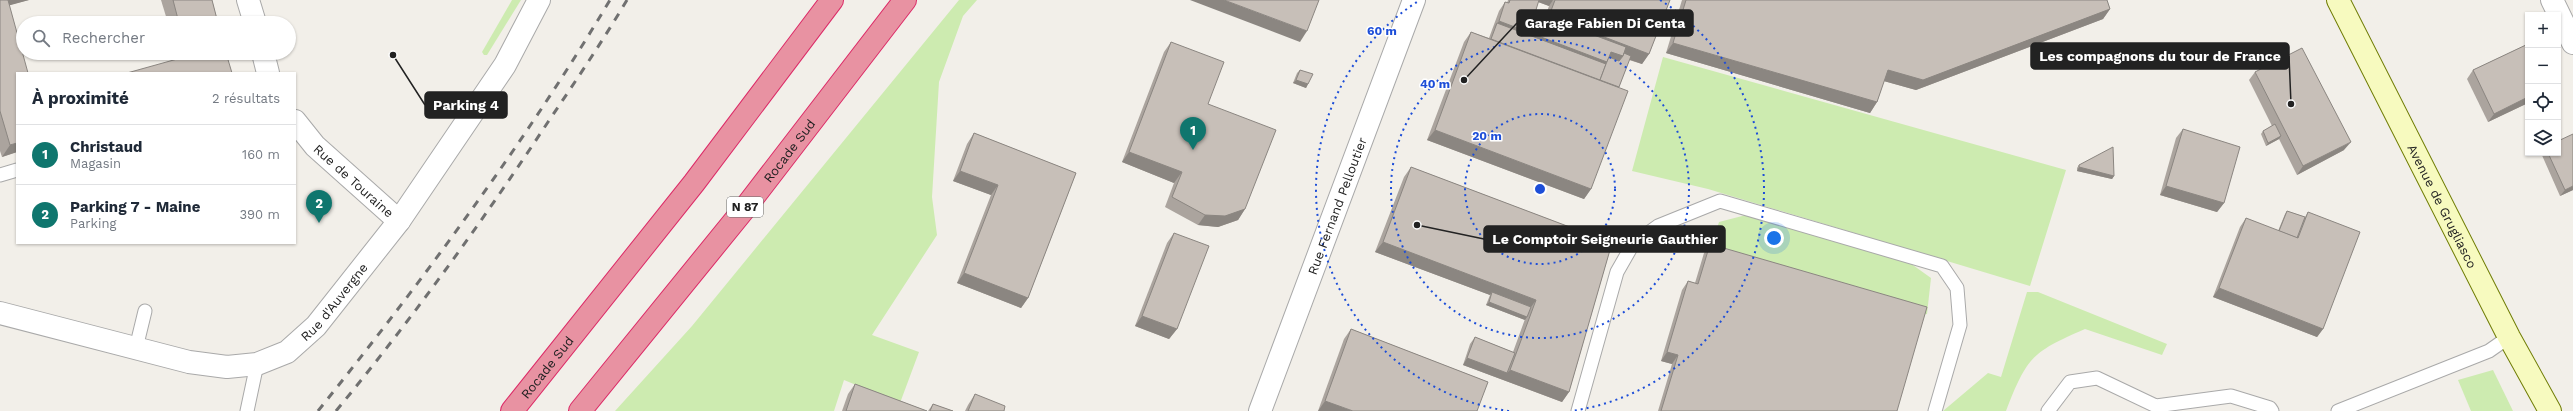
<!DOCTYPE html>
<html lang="fr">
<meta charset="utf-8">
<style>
body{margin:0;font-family:"Work Sans",sans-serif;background:#f2f2f3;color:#1f2937}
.controls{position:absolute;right:12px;top:12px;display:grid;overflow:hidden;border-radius:0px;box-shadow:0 1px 3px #0004}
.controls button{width:36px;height:36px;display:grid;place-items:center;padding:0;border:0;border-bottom:1px solid #e0e1e3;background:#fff;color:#1f2937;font:20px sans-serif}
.you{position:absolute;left:1774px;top:238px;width:14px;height:14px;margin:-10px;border:3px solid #fff;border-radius:50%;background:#1a73e8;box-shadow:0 0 0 6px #1a73e833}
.badge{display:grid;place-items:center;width:26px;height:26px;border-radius:50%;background:#0f766e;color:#fff;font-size:13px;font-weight:700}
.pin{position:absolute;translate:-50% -33px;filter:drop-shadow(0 1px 2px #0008)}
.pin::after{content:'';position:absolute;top:21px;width:14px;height:12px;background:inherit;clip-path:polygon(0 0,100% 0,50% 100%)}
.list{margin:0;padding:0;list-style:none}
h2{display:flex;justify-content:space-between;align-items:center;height:52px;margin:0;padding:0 16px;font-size:17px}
h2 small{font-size:13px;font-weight:400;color:#747a83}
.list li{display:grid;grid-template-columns:26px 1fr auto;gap:12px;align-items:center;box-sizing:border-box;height:60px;padding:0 16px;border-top:1px solid #e0e1e3}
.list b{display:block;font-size:15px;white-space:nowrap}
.list p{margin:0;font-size:13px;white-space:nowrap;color:#747a83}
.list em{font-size:13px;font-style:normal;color:#747a83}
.icon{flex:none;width:22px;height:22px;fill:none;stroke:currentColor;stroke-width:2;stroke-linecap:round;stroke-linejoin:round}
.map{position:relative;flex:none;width:2573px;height:411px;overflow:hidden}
.search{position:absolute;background:#fff;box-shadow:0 1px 3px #0004;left:16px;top:16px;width:280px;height:44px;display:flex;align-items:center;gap:10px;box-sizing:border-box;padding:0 14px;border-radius:22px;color:#747a83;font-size:15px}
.panel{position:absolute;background:#fff;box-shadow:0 1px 3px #0004;left:16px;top:72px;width:280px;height:172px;border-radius:0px}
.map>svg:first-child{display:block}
.grass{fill:#cdebb0}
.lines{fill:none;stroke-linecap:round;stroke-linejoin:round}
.lane-casing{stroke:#a9a9a9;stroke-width:15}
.street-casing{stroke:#a9a9a9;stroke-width:24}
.secondary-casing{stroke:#707d05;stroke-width:24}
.highway-casing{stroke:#dc2a67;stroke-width:24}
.lane{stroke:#fff;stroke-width:13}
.street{stroke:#fff;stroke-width:22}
.secondary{stroke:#f7fabf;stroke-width:22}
.highway{stroke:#e892a2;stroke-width:22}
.rail{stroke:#707070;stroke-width:3;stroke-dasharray:8 8;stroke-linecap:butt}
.wall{fill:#aba49e;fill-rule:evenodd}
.shaded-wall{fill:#8b8681}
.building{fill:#c7bfb8;stroke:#8b8681}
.ring{fill:none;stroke:#1d4ed8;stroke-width:2;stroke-dasharray:2 4}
.labels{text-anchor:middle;stroke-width:3;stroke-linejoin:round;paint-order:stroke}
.shield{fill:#fff;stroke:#646464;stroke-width:1}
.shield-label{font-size:12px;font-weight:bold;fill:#222}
.street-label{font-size:13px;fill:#222;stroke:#fff}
.centre{fill:#1d4ed8;stroke:#fff;stroke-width:2}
.ring-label{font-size:12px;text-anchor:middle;font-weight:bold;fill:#1d4ed8;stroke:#fff;stroke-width:3;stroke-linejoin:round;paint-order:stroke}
.leader{fill:none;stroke:#222;stroke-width:1.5}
.callout-dot{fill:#222;stroke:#fff;stroke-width:1.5}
.callout{fill:#222;stroke:#222;stroke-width:1.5}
.callout-label{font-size:14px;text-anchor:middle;font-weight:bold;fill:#fff}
</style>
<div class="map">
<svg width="2573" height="411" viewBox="0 0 2573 411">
<rect width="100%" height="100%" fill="#f2efe9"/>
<g class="grass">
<polygon points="512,0 521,0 487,55 484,55 482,52"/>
<polygon points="959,0 977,0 963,16 939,82 932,197 937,235 872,335 919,352 900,403 844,380 834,411 615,411 692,326"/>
<polygon points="1663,57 2066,170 2030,286 1708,189 1632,171"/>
<polygon points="1746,215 1910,263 1931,278 1927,314 1921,315 1735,262 1712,244 1719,222"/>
<path d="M2027,292h11l129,52 -5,11 -77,-26c-53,23 -58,28 -79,82h-63l45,-38 13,4z"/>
<polygon points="2493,370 2513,411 2471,411 2458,380"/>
</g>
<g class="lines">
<defs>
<g id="lane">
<polyline points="0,175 17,170"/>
<polyline points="136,348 145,311"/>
<polyline points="247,411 257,364"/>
<polyline points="1578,411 1617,272 1633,244 1658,226 1720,201 1942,266 1957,288 1960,325 1935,411"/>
<polyline points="2048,411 2070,382 2097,378 2156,406 2231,396 2270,408 2272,411"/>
<polyline points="2338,411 2489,351 2509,337"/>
</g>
<g id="street">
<polyline points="248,0 255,23"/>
<polyline points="2552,0 2573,43"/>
<polyline points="263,53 268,73"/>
<path id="s1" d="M295,121l20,25 84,75"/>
<path id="s2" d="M0,313l189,49 38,5 30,-3 30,-12 29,-26 83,-105 106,-156 34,-65"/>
<path id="s3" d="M1260,411l154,-411"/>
</g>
<g id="secondary">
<path id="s4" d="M2338,0l171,337 41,74"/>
</g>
<g id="highway">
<path id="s5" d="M512,411l182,-228 138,-183"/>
<path id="s6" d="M580,411l165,-203 160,-208"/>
</g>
</defs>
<use href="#lane" class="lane-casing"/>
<use href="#street" class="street-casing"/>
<use href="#secondary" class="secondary-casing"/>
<use href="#highway" class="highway-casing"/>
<use href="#lane" class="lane"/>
<use href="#street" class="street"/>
<use href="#secondary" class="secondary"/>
<use href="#highway" class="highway"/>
<g class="rail">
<path d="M318,411c105,-131 206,-267 292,-411"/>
<path d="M336,411c76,-92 146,-189 212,-289 27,-40 54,-80 79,-122"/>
</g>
</g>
<g class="wall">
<polygon points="0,0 29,0 9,5 17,152 2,157 0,151"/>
<polygon points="161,0 212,0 218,23 168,23"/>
<path d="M1508,0h162l-21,54 -7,10 -13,-4 -10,27 -28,102 -7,10 -157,-59 37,-98 7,-10 18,6 10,-27 6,-9 2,1zM1538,2l11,4 -4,11 -10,-4z"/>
<polygon points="1682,0 2107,0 2110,9 2103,19 1916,90 1884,81 1877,102 1870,113 1666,53"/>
<polygon points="1171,42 1208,104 1245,209 1238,220 1218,227 1198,225 1165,207 1174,183 1122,162 1164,52"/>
<polygon points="2528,44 2528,103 2488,122 2467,79 2473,70"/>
<polygon points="176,53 226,53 178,59"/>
<polygon points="1300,70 1308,84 1306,88 1293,83 1297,73"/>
<polygon points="2255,72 2344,150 2297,175 2279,139 2266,146 2261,134 2263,131 2272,126 2249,80"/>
<polygon points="2183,129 2224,203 2217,212 2160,195 2176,138"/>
<polygon points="974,133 1076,173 1028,298 1021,308 957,283 991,195 953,181 967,144"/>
<polygon points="2573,134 2573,190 2560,196 2541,153 2558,153"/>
<polygon points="2079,165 2114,176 2112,179 2077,171 2077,168"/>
<polygon points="1411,167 1612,243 1569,392 1562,402 1463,365 1470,344 1475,337 1513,352 1525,319 1525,320 1486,305 1490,295 1375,252 1404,177"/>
<polygon points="2287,211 2305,217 2308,212 2323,329 2317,337 2213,297 2240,227 2246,218 2278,231 2285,214"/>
<polygon points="1174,233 1177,329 1169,339 1135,326 1167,243"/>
<polygon points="1710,244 1897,411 1658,411 1672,364 1661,361 1682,290 1688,281 1695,283 1704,253"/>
<polygon points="1351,329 1488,382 1318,411 1344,339"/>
<polygon points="855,384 927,411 842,411 848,394"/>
<polygon points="975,394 1004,411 965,411 968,405"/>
<polygon points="933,404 953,411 928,411"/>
</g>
<g class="shaded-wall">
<polygon points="5,0 29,0 0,8"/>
<polygon points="1190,0 1224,0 1307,31 1300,42"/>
<polygon points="1533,0 1553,0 1549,6"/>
<polygon points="2110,9 2103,19 1916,90 1880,80 1888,70"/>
<polygon points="1549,16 1649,54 1642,64 1622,57 1617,64 1542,26"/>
<polygon points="1499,21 1607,62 1601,71 1497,23 1492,30"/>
<polygon points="1673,43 1877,102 1870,113 1666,53"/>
<polygon points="1296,80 1308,84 1306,88 1293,83"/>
<polygon points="2528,97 2528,103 2488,122 2494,114"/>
<polygon points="1435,130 1591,189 1584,199 1427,140"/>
<polygon points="2281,136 2279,139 2266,146 2268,143"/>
<polygon points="2351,142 2344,150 2297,175 2303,166"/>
<polygon points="17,143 17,152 2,157 10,145"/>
<polygon points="1129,152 1182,172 1174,183 1122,162"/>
<polygon points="2079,167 2114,176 2112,179 2077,171"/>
<polygon points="960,171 998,185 991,195 953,181"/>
<polygon points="2166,186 2224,203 2217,212 2160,195"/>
<polygon points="2573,186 2573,190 2560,196 2565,190"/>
<polygon points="1245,209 1238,220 1218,227 1198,225 1205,215"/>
<polygon points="1383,242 1536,300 1529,310 1492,292 1490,295 1375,252"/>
<polygon points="964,273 1028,298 1021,308 957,283"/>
<polygon points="2219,288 2323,329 2317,337 2213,297"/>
<polygon points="1489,302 1527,317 1525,320 1486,305"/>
<polygon points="1142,316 1177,329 1169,339 1135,326"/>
<polygon points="1667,352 1678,355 1672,364 1661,361"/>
<polygon points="1467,358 1507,373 1510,370 1569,392 1562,402 1463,365"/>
<polygon points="1325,401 1353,411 1318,411"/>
</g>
<g class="building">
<polygon points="0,0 8,0 28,73 17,73 17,143 10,145 0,111"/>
<polygon points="173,0 212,0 218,23 179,23"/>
<polygon points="1224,0 1319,0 1307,31"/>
<polygon points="1510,0 1539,0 1535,13 1626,47 1623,56 1611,52 1607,62 1499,21 1505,2 1509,3"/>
<polygon points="1555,0 1670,0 1649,54 1549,16"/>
<polygon points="1686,0 2107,0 2110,9 1923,80 1888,70 1877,102 1673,43"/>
<polygon points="1497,23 1606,64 1600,80 1491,39"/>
<polygon points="1471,32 1628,91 1591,189 1435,130"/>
<polygon points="1171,42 1224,62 1208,104 1276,130 1245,209 1225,216 1205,215 1172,197 1182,172 1129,152"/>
<polygon points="2528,44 2528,97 2494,114 2473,70"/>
<polygon points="2302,48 2351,142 2303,166 2255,72"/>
<polygon points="187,53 226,53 232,73 127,73 188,56"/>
<polygon points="1624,53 1631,56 1619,87 1600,80 1606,64 1609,57 1619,61 1623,56"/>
<polygon points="1300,70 1313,74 1308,84 1296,80"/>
<polygon points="2275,124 2281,136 2268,143 2263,131"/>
<polygon points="2183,129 2240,147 2224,203 2166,186"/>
<polygon points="974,133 1076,173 1028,298 964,273 998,185 960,171"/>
<polygon points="2573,134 2573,186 2565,190 2548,153 2558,153 2558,141"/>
<polygon points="2113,147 2114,176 2079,167 2079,165"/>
<polygon points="1411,167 1612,243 1569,392 1510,370 1536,300 1383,242"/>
<polygon points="2287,211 2305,217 2297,238 2279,231"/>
<polygon points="2308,212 2360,232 2323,329 2219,288 2246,218 2298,238"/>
<polygon points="1174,233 1209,246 1177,329 1142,316"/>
<polygon points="1710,244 1927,307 1897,411 1661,411 1678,355 1667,352 1688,281 1698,284"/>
<polygon points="1492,292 1531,307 1527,317 1489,302"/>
<polygon points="1351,329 1488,382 1477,411 1353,411 1325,401"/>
<polygon points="1475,337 1515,353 1507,373 1467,358"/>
<polygon points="855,384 927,411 846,411"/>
<polygon points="975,394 1005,406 1004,411 968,411"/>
<polygon points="933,404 953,411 930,411"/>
</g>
<g class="ring">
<circle cx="1540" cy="189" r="75"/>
<circle cx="1540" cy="189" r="149"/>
<path d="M1509 411A224 224 0 0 1 1420 0M1660 0A224 224 0 0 1 1571 411"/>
</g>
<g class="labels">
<rect class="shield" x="727" y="197" width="36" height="20" rx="3"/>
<g class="shield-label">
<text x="745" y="211">N 87</text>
</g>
<g class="street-label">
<text dy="5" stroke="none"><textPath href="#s6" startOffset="334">Rocade Sud</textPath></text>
<text dy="5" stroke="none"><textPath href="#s1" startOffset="84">Rue de Touraine</textPath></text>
<text dy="5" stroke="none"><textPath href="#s3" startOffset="219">Rue Fernand Pelloutier</textPath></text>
<text dy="5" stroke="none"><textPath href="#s4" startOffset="231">Avenue de Grugliasco</textPath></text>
<text dy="5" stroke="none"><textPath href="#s2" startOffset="365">Rue d'Auvergne</textPath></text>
<text dy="5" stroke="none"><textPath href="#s5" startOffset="56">Rocade Sud</textPath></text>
</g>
</g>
<circle cx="1540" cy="189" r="6" class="centre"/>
<g class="ring-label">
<text x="1382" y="35">60 m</text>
<text x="1435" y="88">40 m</text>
<text x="1487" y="140">20 m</text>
</g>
<path class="leader" d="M1464 80L1517 23M2291 104L2289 56M393 55L425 105M1417 225L1484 239"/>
<g class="callout-dot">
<circle cx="1464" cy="80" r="4"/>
<circle cx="2291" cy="104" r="4"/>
<circle cx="393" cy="55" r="4"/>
<circle cx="1417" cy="225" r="4"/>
</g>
<g class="callout">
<rect x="1517" y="10" width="176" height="26" rx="4"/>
<rect x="2031" y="43" width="258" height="26" rx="4"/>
<rect x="425" y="92" width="82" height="26" rx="4"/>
<rect x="1484" y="226" width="241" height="26" rx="4"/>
</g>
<g class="callout-label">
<text x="1605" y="28">Garage Fabien Di Centa</text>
<text x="2160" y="61">Les compagnons du tour de France</text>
<text x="466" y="110">Parking 4</text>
<text x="1605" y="244">Le Comptoir Seigneurie Gauthier</text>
</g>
</svg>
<div class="controls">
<button>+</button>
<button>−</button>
<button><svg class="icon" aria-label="locate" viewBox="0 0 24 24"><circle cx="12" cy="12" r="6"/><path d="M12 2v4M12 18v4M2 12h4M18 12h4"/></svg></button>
<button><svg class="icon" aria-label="layers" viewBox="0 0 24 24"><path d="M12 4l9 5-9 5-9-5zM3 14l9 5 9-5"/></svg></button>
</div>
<div class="you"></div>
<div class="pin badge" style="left:1193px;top:150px">1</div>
<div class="pin badge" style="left:319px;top:223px">2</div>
<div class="search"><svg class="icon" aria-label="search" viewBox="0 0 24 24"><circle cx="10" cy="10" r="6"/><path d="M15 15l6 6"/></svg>Rechercher</div>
<section class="panel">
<h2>À proximité<small>2 résultats</small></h2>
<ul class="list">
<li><span class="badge">1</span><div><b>Christaud</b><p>Magasin</p></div><em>160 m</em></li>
<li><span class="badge">2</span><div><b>Parking 7 - Maine</b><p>Parking</p></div><em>390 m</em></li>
</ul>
</section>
</div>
